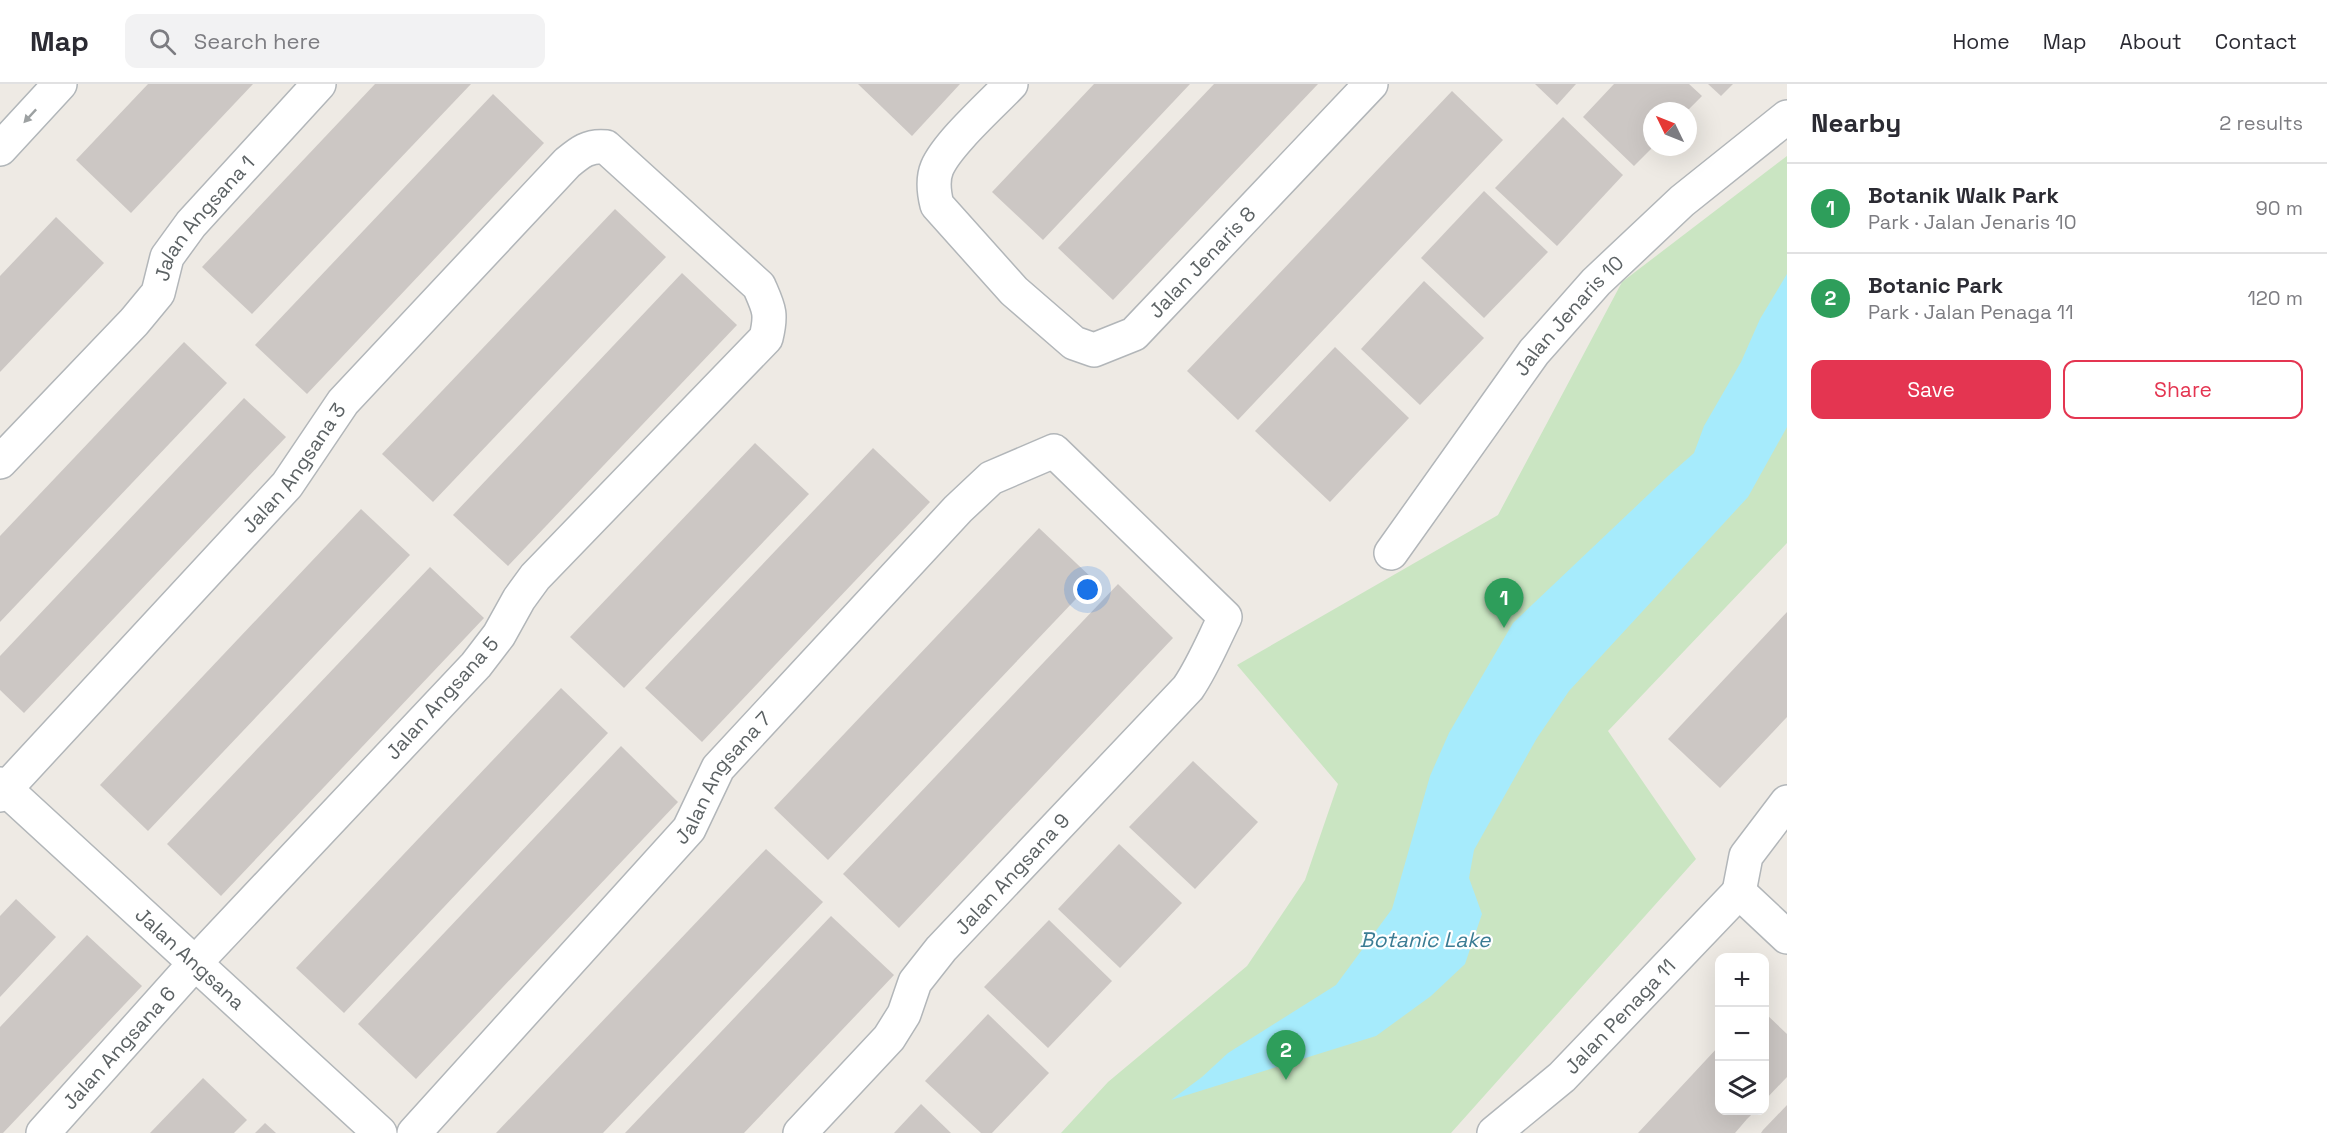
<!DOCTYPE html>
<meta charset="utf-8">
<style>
body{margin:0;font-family:"Space Grotesk",sans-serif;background:#f2f2f3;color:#2b2b33}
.controls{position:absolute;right:18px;bottom:18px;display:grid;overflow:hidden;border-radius:12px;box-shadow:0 6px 24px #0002}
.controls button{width:54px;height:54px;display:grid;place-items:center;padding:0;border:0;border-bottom:2px solid #e1e1e2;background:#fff;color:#2b2b33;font:30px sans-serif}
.compass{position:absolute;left:1643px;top:18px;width:54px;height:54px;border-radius:50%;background:#fff;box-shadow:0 6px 24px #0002;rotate:313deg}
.you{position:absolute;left:1088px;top:506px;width:21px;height:21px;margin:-15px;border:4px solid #fff;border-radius:50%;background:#1a73e8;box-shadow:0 0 0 9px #1a73e833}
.badge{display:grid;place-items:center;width:39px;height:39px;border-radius:50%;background:#e43551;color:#fff;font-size:20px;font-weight:700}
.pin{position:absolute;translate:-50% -50px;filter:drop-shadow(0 2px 3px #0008)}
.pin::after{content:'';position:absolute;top:32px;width:21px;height:18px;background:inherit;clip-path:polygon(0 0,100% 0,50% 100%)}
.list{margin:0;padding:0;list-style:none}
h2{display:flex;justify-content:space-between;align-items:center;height:78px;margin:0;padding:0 24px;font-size:26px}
h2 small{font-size:20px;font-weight:400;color:#7c7c81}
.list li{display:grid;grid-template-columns:39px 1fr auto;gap:18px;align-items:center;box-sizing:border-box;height:90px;padding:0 24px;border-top:2px solid #e1e1e2}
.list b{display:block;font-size:22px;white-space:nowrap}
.list p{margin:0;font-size:20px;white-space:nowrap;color:#7c7c81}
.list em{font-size:20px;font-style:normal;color:#7c7c81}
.actions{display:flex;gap:12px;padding:18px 24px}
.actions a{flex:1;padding:14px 0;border:2px solid #e43551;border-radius:12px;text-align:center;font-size:21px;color:#e43551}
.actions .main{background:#e43551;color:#fff}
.icon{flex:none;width:33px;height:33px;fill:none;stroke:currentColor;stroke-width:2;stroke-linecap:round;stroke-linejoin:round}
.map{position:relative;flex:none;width:1787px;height:1049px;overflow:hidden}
header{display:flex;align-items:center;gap:36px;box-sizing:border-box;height:84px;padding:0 30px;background:#fff;border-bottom:2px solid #e1e1e2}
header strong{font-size:28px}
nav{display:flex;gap:33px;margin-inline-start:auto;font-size:21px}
.search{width:420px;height:54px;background:#f2f2f3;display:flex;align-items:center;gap:15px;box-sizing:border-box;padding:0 21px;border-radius:12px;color:#7c7c81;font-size:22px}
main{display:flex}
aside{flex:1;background:#fff}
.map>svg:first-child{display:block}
.green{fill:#cae5c2}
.water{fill:#a6ebfc}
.building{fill:#ccc7c4}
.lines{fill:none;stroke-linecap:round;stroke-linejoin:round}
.minor-casing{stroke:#b2b6b9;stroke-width:36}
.secondary-casing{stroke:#b1b6b9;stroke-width:36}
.minor{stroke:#fff;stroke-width:33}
.secondary{stroke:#fff;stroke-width:33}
.oneway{fill:#9da1a2}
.labels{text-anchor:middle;stroke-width:4.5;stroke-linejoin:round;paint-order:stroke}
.street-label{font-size:20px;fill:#5c6264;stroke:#fff}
.water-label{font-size:21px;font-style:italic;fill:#3b7c94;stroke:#fff}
</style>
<header>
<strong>Map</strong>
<div class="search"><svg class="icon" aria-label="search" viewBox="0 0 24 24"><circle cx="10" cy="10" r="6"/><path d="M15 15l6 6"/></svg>Search here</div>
<nav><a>Home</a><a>Map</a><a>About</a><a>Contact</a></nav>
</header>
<main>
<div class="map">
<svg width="1787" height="1049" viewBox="0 0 1787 1049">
<rect width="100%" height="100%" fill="#eeeae4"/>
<polygon class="green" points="1787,72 1787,459 1608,647 1696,775 1451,1049 1061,1049 1108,998 1247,882 1305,796 1338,700 1237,581 1498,431 1622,198"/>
<polygon class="water" points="1787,190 1787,343 1748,413 1569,607 1537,654 1474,766 1469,794 1482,830 1465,880 1431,912 1376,952 1171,1016 1202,993 1228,969 1336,901 1392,825 1430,692 1449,649 1513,539 1668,392 1694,369 1704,342 1741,278 1760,235"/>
<g class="building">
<polygon points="148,0 253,0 131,129 76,76"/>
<polygon points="375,0 471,0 252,230 202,183"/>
<polygon points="858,0 960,0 912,52"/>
<polygon points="1094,0 1190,0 1043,156 992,108"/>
<polygon points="1214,0 1318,0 1113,216 1058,164"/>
<polygon points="1535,0 1576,0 1557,21"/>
<polygon points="1614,0 1689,0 1702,12 1687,27 1652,27 1652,64 1634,82 1583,33"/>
<polygon points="1708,0 1733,0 1721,12"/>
<polygon points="1452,7 1503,56 1238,336 1187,287"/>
<polygon points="493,10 544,59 307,310 255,261"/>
<polygon points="1563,33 1623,91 1557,162 1495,104"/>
<polygon points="1484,107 1548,168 1484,234 1421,174"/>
<polygon points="615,125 666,173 433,418 382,370"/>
<polygon points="56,133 104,179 0,288 0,192"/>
<polygon points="682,189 737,241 508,482 453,431"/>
<polygon points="1424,197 1484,254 1420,321 1361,265"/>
<polygon points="184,258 227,299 0,538 0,452"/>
<polygon points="1335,263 1409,334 1330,418 1255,347"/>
<polygon points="244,314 286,353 24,629 0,606 0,572"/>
<polygon points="755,359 809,410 624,604 570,553"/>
<polygon points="873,364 930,418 702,658 645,604"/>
<polygon points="361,425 410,471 148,747 100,701"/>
<polygon points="1039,444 1094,496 828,776 774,724"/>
<polygon points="430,483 484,534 221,812 167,760"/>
<polygon points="1118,500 1173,554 899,844 843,790"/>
<polygon points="1787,528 1787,633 1720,704 1668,655"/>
<polygon points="561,604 608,649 344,929 296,884"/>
<polygon points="621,662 678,718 416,995 358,940"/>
<polygon points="1193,677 1258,738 1195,805 1129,743"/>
<polygon points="1119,760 1182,819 1120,884 1058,825"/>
<polygon points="766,765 823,818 603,1049 496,1049"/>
<polygon points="16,815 56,853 0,913 0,832"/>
<polygon points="831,832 894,891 860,927 744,1049 625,1049"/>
<polygon points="1049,836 1112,897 1048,964 984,903"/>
<polygon points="87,851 142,902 3,1049 0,1049 0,943"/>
<polygon points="1764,928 1787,950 1787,993 1764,1017"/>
<polygon points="988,930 1049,989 992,1049 981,1049 925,997"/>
<polygon points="1719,962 1719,1026 1756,1026 1747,1035 1735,1049 1638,1049"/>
<polygon points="203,994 247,1036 234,1049 150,1049"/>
<polygon points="921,1020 951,1049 894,1049"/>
<polygon points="1787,1021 1787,1049 1761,1049 1763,1046"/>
<polygon points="265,1039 276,1049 255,1049"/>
</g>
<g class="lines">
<defs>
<g id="minor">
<path id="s1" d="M1011,0c-19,20 -64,60 -74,84 -5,12 -3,25 0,37l77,86 60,52 20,7 40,-16 237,-250"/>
<path id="s2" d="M0,378l134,-140 24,-29 9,-36 24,-33 128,-140"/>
<path id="s3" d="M1391,469l143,-201 62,-70 86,-81 105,-84"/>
<path id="s4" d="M0,700l380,349"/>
<path id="s5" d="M0,711l287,-310 56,-83 224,-239c12,-10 21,-18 39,-16l153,139c10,23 13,27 7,52l-231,239 -16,22 -20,36 -23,30 -280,297 -153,171"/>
<polyline points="1739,808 1746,772 1787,718"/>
<polyline points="1739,808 1787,853"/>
<path id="s6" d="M414,1049l275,-304 29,-61 240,-259 33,-31 63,-27 171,166c-12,24 -22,49 -37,71l-247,261 -26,33 -11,32 -15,24 -89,95"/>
<path id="s7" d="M1494,1049l68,-56 177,-185"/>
</g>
<polyline id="secondary" points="0,65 60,0"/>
</defs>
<use href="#minor" class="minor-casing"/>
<use href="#secondary" class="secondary-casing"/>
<use href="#minor" class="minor"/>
<use href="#secondary" class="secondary"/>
</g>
<defs><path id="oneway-solid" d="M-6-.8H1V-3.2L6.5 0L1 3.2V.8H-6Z" transform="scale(1.5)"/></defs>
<use class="oneway" href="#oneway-solid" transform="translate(30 32) rotate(133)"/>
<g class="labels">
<g class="street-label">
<text dy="7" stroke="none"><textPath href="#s2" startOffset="321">Jalan Angsana 1</textPath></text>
<text dy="7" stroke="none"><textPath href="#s1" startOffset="508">Jalan Jenaris 8</textPath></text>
<text dy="7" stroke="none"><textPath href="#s3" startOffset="297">Jalan Jenaris 10</textPath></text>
<text dy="7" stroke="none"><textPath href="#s5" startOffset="440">Jalan Angsana 3</textPath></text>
<text transform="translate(442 614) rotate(-48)" y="7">Jalan Angsana 5</text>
<text dy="7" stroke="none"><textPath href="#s6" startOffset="472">Jalan Angsana 7</textPath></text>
<text transform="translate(1012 790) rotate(-47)" y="7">Jalan Angsana 9</text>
<text dy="7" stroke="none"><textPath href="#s4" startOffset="258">Jalan Angsana</textPath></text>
<text dy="7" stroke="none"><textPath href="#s7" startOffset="172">Jalan Penaga 11</textPath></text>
<text transform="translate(119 964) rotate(-48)" y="7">Jalan Angsana 6</text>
</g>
<g class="water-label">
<text x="1425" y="863">Botanic Lake</text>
</g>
</g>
</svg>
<div class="controls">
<button>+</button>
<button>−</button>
<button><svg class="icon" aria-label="layers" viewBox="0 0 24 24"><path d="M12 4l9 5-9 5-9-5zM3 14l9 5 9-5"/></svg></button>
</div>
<svg class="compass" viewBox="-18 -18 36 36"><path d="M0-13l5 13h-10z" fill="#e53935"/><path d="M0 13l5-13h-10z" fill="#7c7c81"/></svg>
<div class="you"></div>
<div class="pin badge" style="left:1504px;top:544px;background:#2e9e5b">1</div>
<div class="pin badge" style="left:1286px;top:996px;background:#2e9e5b">2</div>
</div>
<aside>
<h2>Nearby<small>2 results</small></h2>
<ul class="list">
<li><span class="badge" style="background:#2e9e5b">1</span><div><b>Botanik Walk Park</b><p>Park · Jalan Jenaris 10</p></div><em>90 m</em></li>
<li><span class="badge" style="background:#2e9e5b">2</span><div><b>Botanic Park</b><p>Park · Jalan Penaga 11</p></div><em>120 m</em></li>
</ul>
<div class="actions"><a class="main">Save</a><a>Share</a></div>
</aside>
</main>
